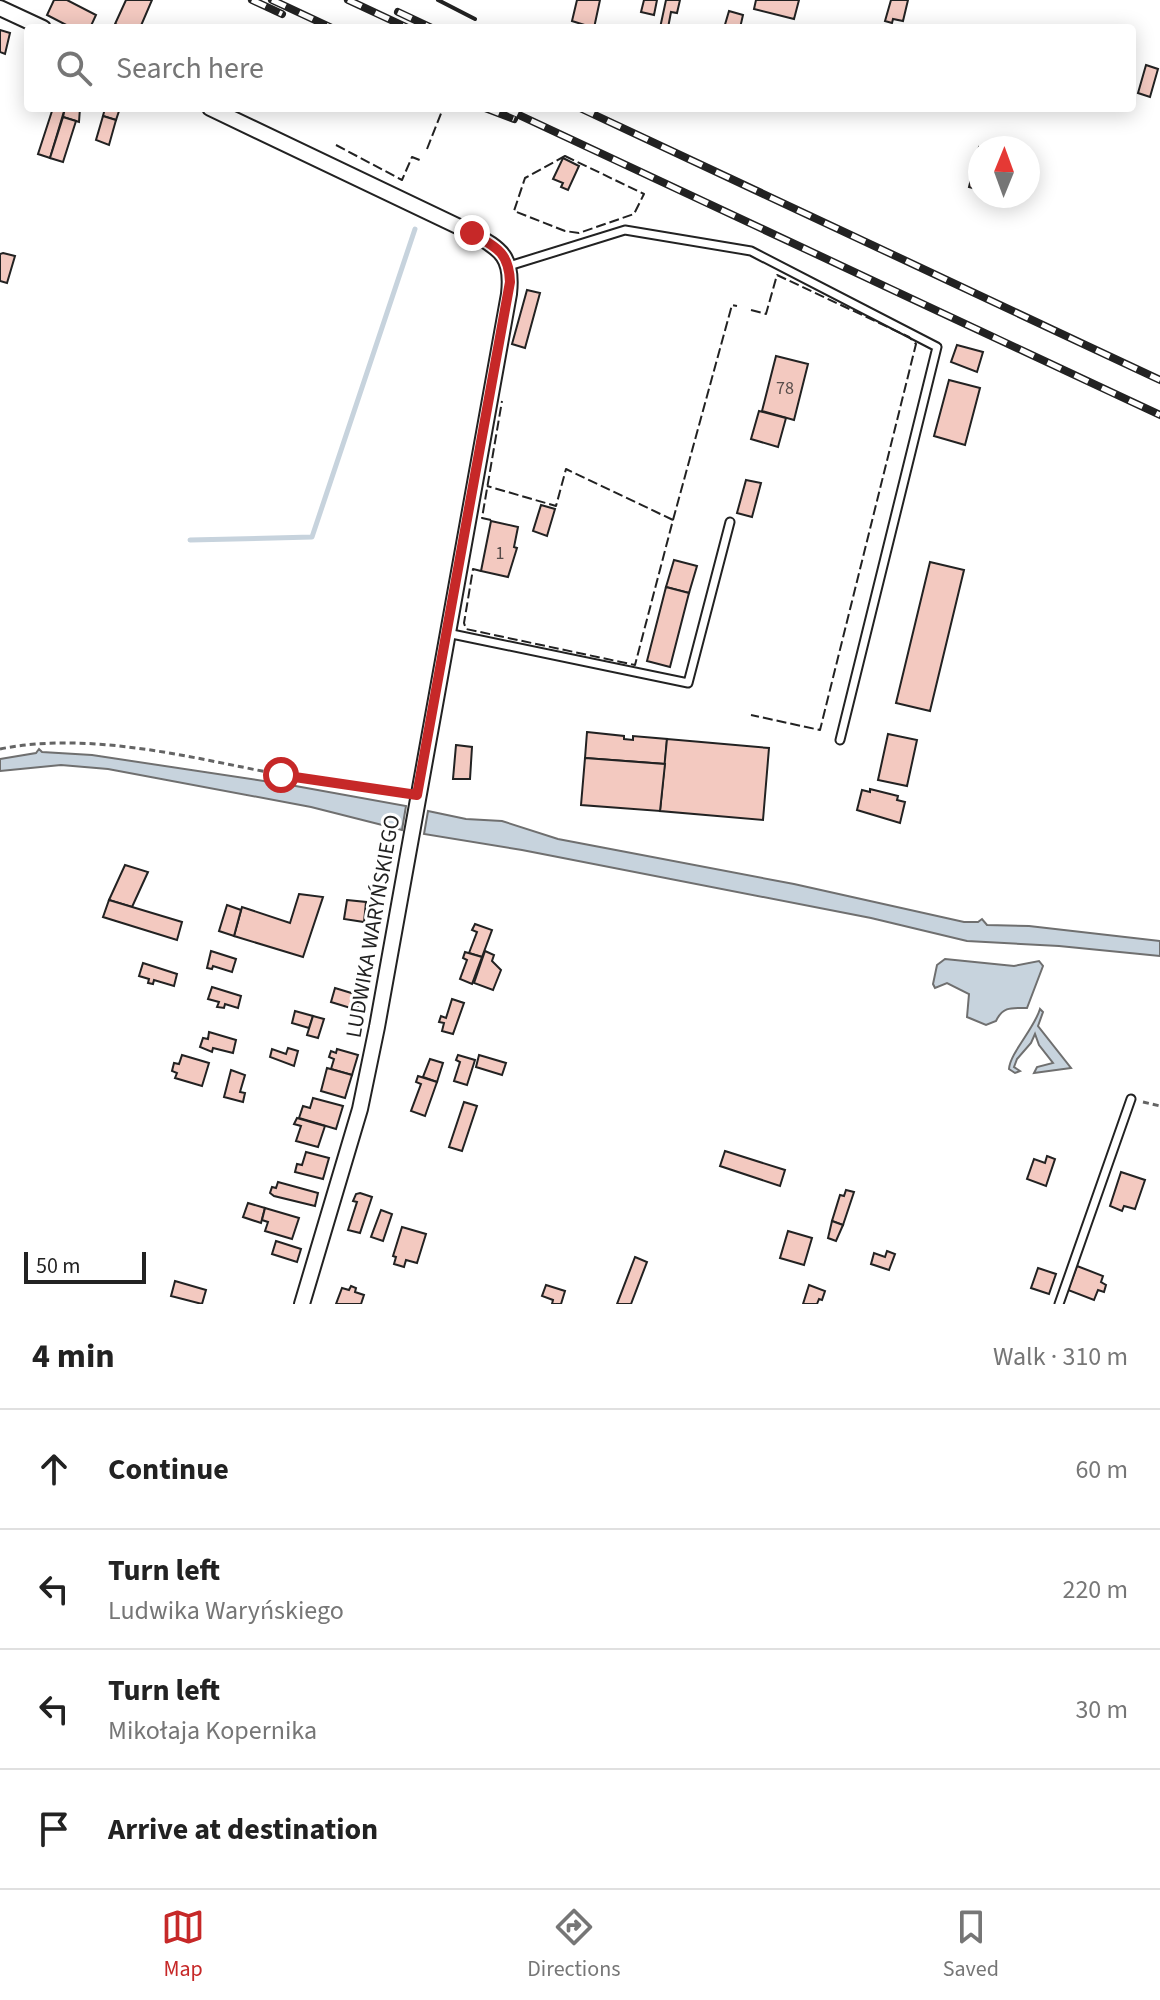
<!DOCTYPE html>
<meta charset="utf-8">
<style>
body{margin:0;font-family:"Source Sans 3",sans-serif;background:#f2f2f2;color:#222}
.compass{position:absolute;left:968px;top:136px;width:72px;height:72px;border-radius:50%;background:#fff;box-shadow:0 4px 20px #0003;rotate:1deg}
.scale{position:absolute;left:24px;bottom:20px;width:122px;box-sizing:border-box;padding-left:8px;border:4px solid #222;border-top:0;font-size:22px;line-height:28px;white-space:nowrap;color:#222;-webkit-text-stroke:6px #fff;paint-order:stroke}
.stop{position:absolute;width:24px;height:24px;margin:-18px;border:6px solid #c62828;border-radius:50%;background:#fff}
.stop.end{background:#c62828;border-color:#fff;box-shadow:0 2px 8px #0008}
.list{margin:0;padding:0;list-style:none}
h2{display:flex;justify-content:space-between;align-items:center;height:104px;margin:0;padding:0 32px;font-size:34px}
h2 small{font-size:26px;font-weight:400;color:#767676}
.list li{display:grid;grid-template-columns:52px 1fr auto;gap:24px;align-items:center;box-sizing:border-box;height:120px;padding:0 32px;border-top:2px solid #e0e0e0}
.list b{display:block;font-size:30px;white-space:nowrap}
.list p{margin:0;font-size:26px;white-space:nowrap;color:#767676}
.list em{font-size:26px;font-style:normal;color:#767676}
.icon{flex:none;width:44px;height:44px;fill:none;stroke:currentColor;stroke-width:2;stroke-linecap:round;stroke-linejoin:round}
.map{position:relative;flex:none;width:1160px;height:1304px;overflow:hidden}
.search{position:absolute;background:#fff;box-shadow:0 4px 20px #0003;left:24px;right:24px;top:24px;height:88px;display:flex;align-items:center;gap:20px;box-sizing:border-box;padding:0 28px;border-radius:8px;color:#767676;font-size:30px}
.sheet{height:584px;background:#fff}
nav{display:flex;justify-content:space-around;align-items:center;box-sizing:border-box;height:112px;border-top:2px solid #e0e0e0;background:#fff;font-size:22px;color:#767676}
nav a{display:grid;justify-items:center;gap:4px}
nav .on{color:#c62828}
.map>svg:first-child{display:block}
.water{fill:#c7d3dd;stroke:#6f6f6f;stroke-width:2}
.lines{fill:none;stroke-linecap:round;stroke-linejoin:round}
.stream{stroke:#c7d3dd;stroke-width:5}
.building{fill:#f3c9c0;stroke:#222;stroke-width:2}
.service-casing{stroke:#222;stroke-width:11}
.minor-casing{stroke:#222;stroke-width:18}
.path{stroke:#646464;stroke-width:3;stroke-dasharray:6 4;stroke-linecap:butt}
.service{stroke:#fff;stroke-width:7}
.minor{stroke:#fff;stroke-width:14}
.rail-casing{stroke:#222;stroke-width:8}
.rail{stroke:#fff;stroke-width:5;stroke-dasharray:15;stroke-linecap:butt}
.fence{stroke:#222;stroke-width:2;stroke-dasharray:10 4;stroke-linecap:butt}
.wall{stroke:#222;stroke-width:4}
.route{stroke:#c62828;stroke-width:10}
.labels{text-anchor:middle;stroke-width:6;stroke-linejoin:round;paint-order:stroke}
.number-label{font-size:18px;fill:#564c4a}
.street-label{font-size:22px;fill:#222;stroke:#fff}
</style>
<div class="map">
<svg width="1160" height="1304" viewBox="0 0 1160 1304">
<rect width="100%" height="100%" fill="#fff"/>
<g class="water">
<polygon points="39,749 42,752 92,755 290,785 406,806 402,830 311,807 108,769 61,765 0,771 0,759 36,753"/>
<polygon points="428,811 466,819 502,821 558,839 794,884 964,922 978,922 982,919 987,925 1029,926 1160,941 1160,956 1059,946 967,941 871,918 522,850 424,834"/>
<path d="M945,959l69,7 25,-5 4,5 -16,42c-15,0 -24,-2 -31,13l-10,4 -19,-8 2,-23 -22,-11 -12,5 -2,-4 4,-19z"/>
<path d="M1040,1009l3,3 -5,14 33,42 -37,5 3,-6 16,-4 -14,-18 -4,-11 -4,9 -14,16 -3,8 6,4 -5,2 -6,-4c1,-16 25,-40 31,-60z"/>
</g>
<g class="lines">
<polyline class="stream" points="190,540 312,537 415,229"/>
</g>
<g class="building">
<polygon points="54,0 67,0 96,15 90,28 72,28 47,15"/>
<polygon points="126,0 152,0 140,28 124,28 115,24"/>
<polygon points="577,0 600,0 594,28 572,21"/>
<polygon points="644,0 657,0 654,15 641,12"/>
<polygon points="666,0 680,0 677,13 671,12 668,28 660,28"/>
<polygon points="756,0 799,0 794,19 754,9"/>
<polygon points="891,0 908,0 903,21 893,19 892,23 885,21"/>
<polygon points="729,11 743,15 740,28 724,28"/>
<polygon points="0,30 10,33 5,54 0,52"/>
<polygon points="1146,65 1158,69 1150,97 1138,93"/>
<polygon points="53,108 65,108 50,158 38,154"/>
<polygon points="65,108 80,108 79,122 63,117"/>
<polygon points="105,108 120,108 116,120 103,116"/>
<polygon points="103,116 116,120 109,145 96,140"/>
<polygon points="63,117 76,121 63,162 50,158"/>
<polygon points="979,147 982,148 980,148 980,190 969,187"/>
<polygon points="563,158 579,166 568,190 561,187 563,183 553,179"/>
<polygon points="3,253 15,256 7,283 0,281 0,254"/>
<polygon points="527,290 540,293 525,348 512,344"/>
<polygon points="957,345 983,352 977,372 951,362"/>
<polygon points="776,356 808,364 794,420 762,411"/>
<polygon points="949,380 980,388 965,445 934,436"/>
<polygon points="759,411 786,418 778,447 751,439"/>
<polygon points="746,480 761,483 752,517 737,513"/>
<polygon points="541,505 555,509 547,536 533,531"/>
<polygon points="491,521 518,527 514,547 517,548 508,577 481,571"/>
<polygon points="674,560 697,566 689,593 666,587"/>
<polygon points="930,562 964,570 930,711 896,703"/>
<polygon points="666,587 689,593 670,667 647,661"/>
<polygon points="587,732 624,736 624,739 633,740 633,736 667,739 665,764 585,758"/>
<polygon points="888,734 917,740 907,786 878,780"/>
<polygon points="667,739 769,748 763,820 660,811"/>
<polygon points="456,745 472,747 470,779 453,779"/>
<polygon points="585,758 665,764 660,811 581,805"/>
<polygon points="870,789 898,796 897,800 905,802 900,823 857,810 862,790 870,792"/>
<polygon points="125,865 148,872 132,907 109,900"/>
<polygon points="299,894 323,897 303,957 234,936 242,907 290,923"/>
<polygon points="109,900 182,922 177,940 103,917"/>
<polygon points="347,900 366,902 364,922 344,919"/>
<polygon points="227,905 241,910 234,936 219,931"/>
<polygon points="475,924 492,930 482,957 469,953 477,932 472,930"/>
<polygon points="211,951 236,959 232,972 213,966 212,969 207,968"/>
<polygon points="485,951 494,955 492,961 501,970 493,990 474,983"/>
<polygon points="465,952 482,957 472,984 460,979 467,960 463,958"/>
<polygon points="143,963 177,974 174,986 154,980 153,984 148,983 149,979 139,976"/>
<polygon points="212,987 241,996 238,1008 225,1004 224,1008 217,1007 219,1002 208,999"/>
<polygon points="335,988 361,996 357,1010 331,1002"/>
<polygon points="452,999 464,1003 453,1034 442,1031 444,1023 439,1022 441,1016 446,1018"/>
<polygon points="295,1011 313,1016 309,1028 292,1023"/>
<polygon points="313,1016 324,1019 318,1038 307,1035"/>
<polygon points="209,1032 236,1040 233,1053 213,1048 212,1052 200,1047 203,1038 208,1039"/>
<polygon points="288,1048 298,1051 294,1066 270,1057 272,1049 286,1054"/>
<polygon points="337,1049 358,1055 352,1075 331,1069 334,1059 329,1057 331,1051 336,1053"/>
<polygon points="182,1055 209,1063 202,1086 175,1078 177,1073 172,1071 174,1063 179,1064"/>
<polygon points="458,1055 475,1060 467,1085 454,1081 460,1062 456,1060"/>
<polygon points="479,1055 506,1063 502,1075 476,1067"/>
<polygon points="430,1059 443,1063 437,1082 423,1077"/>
<polygon points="327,1068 352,1075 345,1098 321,1091"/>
<polygon points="231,1070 245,1075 240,1092 245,1093 243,1102 224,1097"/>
<polygon points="418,1076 437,1082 425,1116 411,1111 421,1084 416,1082"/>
<polygon points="313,1098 343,1106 336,1129 299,1118 303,1106 310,1108"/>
<polygon points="464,1102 477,1106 462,1151 449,1147"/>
<polygon points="297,1118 325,1126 318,1147 296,1141 301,1126 294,1124"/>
<polygon points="725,1151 785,1170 780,1186 720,1166"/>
<polygon points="306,1152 329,1158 323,1179 295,1172 297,1164 302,1165"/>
<polygon points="1047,1156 1055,1159 1046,1186 1027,1179 1034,1159 1045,1163"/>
<polygon points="1121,1172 1145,1180 1135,1209 1124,1206 1122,1211 1110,1206"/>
<polygon points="278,1182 318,1193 315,1206 274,1196 270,1193 272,1187 276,1188"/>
<polygon points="846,1190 854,1192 843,1225 832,1221 840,1195 844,1196"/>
<polygon points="360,1193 372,1197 360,1233 348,1230 357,1202 353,1201 356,1194"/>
<polygon points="248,1203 265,1208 261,1223 243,1217"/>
<polygon points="265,1208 299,1218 292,1239 265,1231 268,1222 262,1220"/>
<polygon points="381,1210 392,1214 383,1241 371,1237"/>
<polygon points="832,1221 843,1225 836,1241 828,1238"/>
<polygon points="402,1227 426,1234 417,1263 406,1260 404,1267 394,1264 396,1257 393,1256"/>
<polygon points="788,1231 812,1238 804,1265 780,1258"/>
<polygon points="276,1241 301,1249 297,1262 272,1254"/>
<polygon points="887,1251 895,1254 889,1270 871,1264 874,1253 885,1257"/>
<polygon points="635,1257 647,1262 631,1304 617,1304"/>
<polygon points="1077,1266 1103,1276 1101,1282 1106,1285 1104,1292 1098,1290 1094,1300 1068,1290"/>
<polygon points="1038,1268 1056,1274 1049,1294 1031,1288"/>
<polygon points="175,1281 206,1290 202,1304 171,1296"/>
<polygon points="546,1285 565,1291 561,1304 552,1304 553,1300 542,1296"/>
<polygon points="809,1285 825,1291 822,1300 819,1299 817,1304 803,1304"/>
<polygon points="351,1286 356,1288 355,1292 364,1295 361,1304 336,1304 342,1288 349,1290"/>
</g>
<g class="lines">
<defs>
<g id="service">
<polyline points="509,266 625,230 751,251 937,347 840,740"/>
<polyline points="447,633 688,683 730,522"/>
<polyline points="1059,1304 1131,1099"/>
</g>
<g id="minor">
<polyline points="0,8 43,28"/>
<path d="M210,108l262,125c30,17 41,24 37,61l-132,733 -17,82 -58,195"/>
</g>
</defs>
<use href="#service" class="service-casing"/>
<use href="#minor" class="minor-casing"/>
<g class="path">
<path d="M0,749c89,-18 189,8 277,25 42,8 85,13 127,19"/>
<polyline points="1143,1102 1160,1106"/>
</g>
<use href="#service" class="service"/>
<use href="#minor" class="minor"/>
<defs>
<g id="rail">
<polyline points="252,0 282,14"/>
<polyline points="272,0 332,28"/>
<polyline points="348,0 408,28"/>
<polyline points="398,12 432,28"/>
<polyline points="485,108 514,119"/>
<polyline points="504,108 1160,415"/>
<polyline points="580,108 1160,380"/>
</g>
</defs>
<use href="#rail" class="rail-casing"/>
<use href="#rail" class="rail"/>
<g class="fence">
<polyline points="336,145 402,180 412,157 422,161"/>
<polyline points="427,149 442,111 433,108"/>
<polygon points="565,156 644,194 634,214 579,233 565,231 514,211 525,178"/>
<polyline points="751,310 766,314 777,275 909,337 916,344 820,730 751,715"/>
<polyline points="491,520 482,518 502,401"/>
<polyline points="673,520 732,305 737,306"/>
<polyline points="481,571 473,569 464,623 466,629 635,665 673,520 566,469 556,506 487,486"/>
</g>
<polyline class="wall" points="438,0 475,19"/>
</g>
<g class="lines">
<path class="route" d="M281,775l136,20 93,-513c-1,-30 -14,-35 -38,-49"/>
</g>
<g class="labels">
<g class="number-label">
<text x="785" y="394">78</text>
<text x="500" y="559">1</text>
</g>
<g class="street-label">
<text transform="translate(372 926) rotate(-80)" y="8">LUDWIKA WARYŃSKIEGO</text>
</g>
</g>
</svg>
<svg class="compass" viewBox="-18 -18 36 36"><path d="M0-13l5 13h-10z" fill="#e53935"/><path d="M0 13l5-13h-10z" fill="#767676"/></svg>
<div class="scale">50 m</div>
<div class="stop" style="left:281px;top:775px"></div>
<div class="stop end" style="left:472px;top:233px"></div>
<div class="search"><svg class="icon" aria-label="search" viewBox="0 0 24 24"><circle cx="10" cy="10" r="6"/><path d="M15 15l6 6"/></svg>Search here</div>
</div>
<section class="sheet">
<h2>4 min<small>Walk · 310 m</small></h2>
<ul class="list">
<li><svg class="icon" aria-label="ahead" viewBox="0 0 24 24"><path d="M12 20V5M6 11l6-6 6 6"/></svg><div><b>Continue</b></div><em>60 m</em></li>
<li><svg class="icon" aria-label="left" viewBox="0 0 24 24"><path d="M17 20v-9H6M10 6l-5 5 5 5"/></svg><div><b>Turn left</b><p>Ludwika Waryńskiego</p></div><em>220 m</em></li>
<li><svg class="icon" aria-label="left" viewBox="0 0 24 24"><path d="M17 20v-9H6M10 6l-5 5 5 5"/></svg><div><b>Turn left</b><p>Mikołaja Kopernika</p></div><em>30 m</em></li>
<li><svg class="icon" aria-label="arrive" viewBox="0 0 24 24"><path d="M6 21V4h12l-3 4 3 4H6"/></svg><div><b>Arrive at destination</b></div></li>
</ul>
</section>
<nav>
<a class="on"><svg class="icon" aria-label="map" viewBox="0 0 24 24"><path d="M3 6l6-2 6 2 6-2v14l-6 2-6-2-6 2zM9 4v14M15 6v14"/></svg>Map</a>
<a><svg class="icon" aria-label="directions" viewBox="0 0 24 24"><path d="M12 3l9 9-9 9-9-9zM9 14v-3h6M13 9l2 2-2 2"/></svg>Directions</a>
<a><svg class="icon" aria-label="saved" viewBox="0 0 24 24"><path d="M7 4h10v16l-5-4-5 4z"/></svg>Saved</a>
</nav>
